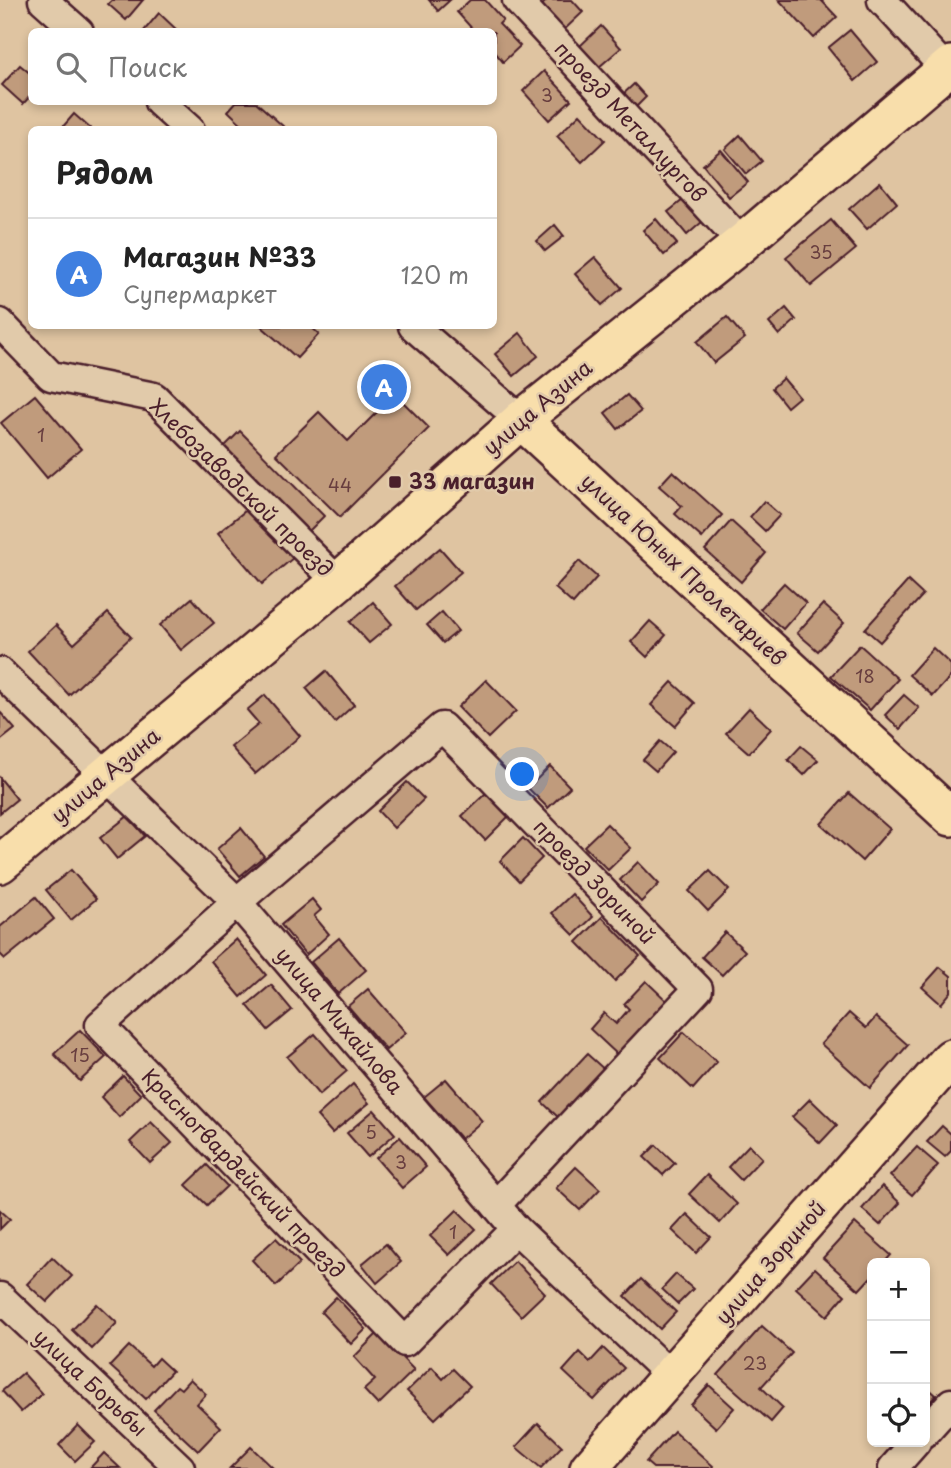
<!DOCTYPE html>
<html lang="ru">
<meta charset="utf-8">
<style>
body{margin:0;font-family:"Playpen Sans",sans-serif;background:#f6f6f6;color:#222}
.controls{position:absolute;right:21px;bottom:21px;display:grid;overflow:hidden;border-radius:10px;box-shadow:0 4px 10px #0003}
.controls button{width:63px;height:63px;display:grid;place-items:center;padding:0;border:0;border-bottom:2px solid #e0e0e0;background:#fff;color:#222;font:35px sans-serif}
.you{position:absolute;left:523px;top:775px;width:24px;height:24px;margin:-18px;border:5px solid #fff;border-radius:50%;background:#1a73e8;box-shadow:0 0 0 10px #1a73e833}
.badge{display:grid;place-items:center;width:46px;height:46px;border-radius:50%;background:#ea580c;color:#fff;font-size:23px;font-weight:700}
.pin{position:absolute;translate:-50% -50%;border:4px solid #fff;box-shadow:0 2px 7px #0006}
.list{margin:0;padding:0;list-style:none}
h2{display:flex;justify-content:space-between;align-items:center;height:91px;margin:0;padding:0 28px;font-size:30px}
h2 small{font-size:23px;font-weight:400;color:#767676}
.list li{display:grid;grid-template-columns:46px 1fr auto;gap:21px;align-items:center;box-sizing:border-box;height:112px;padding:0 28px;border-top:2px solid #e0e0e0}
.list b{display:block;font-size:26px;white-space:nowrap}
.list p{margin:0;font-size:23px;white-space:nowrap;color:#767676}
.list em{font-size:23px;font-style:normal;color:#767676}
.icon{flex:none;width:38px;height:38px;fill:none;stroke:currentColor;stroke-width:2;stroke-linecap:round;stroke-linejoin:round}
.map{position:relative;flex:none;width:951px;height:1468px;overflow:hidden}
.search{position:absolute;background:#fff;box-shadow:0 4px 10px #0003;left:28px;top:28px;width:469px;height:77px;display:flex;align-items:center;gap:18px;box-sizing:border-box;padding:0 24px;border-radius:10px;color:#767676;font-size:26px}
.panel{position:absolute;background:#fff;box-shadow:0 4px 10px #0003;left:28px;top:126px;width:469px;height:203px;border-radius:10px}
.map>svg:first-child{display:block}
.building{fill:#c09b7b;stroke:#4a1f2b;stroke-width:2}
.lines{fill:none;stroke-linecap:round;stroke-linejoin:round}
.minor-casing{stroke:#4a1f2b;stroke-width:33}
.major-casing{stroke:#4a1f2b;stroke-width:42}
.minor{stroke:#e1caaa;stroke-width:28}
.major{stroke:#f8deab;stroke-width:37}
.poi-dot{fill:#4a1f2b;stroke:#e1caaa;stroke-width:2.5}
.labels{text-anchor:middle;stroke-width:5;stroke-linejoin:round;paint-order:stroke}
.number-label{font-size:18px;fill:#683e3f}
.street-label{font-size:21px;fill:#4a1f2b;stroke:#e1caaa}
.poi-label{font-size:21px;font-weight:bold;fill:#4a1f2b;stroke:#e1caaa;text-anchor:start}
</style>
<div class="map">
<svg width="951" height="1468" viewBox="0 0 951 1468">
<rect width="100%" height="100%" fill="#dfc4a1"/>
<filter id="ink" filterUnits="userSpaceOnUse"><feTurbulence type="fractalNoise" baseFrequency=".0143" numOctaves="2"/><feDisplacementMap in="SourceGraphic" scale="14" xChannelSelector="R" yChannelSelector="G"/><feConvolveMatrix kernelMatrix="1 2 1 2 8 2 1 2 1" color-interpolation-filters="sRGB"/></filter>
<g filter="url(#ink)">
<g class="building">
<polygon points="112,0 143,0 126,20 108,4"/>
<polygon points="429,0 450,0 438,11"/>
<polygon points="470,0 485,0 503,20 499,24 520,46 503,62 494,51 494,32 475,32 457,12"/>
<polygon points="547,0 572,0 583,12 564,30 541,6"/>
<polygon points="779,0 821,0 837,17 814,38"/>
<polygon points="159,13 179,32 143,32"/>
<polygon points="601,26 621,48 599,67 580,46"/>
<polygon points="850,30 877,62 855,81 828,48"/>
<polygon points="20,65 32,75 32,94 23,104 2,85"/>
<polygon points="544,71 571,100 549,120 523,91"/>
<polygon points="634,84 646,97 633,110 620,97"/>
<polygon points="236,102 256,102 284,127 281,130 248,130 228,111"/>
<polygon points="74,114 92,130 60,130"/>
<polygon points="580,114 605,140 582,162 557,136"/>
<polygon points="740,135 762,161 746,174 725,149"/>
<polygon points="721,150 748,182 729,197 703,165"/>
<polygon points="880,182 897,203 867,229 849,209"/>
<polygon points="683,200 702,222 687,235 668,212"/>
<polygon points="656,219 677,244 664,255 643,230"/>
<polygon points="831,220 856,249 811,286 786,257"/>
<polygon points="555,225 564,236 545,251 537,241"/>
<polygon points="595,257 622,288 602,305 575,274"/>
<polygon points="786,308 796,320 779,335 769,323"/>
<polygon points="727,317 745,338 714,363 697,342"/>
<polygon points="261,326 310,326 319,334 297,358"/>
<polygon points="520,333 538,356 514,376 495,354"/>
<polygon points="783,378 799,397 787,407 772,388"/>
<polygon points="395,394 429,428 340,517 276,454 319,412 348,441"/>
<polygon points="35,395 81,449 47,478 1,423"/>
<polygon points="627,395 641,411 618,429 605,413"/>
<polygon points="240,431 324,516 304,536 220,451"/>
<polygon points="673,471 722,515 702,538 675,514 682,506 659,486"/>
<polygon points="764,501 780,515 765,531 750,517"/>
<polygon points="250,507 293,558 262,584 218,533"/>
<polygon points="731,521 766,553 741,582 705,550"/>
<polygon points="440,548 461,572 416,610 395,586"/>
<polygon points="579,561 597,577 573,604 555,588"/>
<polygon points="908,581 923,595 880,642 865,629"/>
<polygon points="784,583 806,603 783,629 760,609"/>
<polygon points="192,598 214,623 181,650 160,625"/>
<polygon points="373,602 392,624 369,643 350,622"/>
<polygon points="823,604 844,623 818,651 797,633"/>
<polygon points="442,612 458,631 443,643 427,625"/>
<polygon points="108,613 131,637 69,695 28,651 56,625 74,644"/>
<polygon points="650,621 666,635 647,657 631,642"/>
<polygon points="860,645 898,679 870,710 831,676"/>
<polygon points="933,648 951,665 951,676 933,696 909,675"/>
<polygon points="326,671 354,705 335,722 306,688"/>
<polygon points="486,680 516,711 488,738 458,707"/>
<polygon points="672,682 695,703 675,726 651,705"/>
<polygon points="265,695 300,736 255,774 231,747 259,724 247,710"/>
<polygon points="904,695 919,708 900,729 885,715"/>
<polygon points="749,708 771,729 749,753 726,733"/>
<polygon points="0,712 15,729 0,741"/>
<polygon points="660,741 673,752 656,771 643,760"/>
<polygon points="801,746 818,760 804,775 788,760"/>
<polygon points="550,766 570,787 548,808 528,788"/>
<polygon points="0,778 17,799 0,813"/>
<polygon points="407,782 424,799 394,828 378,811"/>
<polygon points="486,793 509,816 485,840 462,816"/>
<polygon points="849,793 890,829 862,861 821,824"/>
<polygon points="128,816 145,836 117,859 100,838"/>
<polygon points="607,824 631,848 608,870 584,846"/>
<polygon points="241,828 264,856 240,876 217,849"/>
<polygon points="523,838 542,858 519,881 500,861"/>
<polygon points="638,862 659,884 641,902 620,880"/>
<polygon points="71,870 96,899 71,920 46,890"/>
<polygon points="710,871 729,890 708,911 689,891"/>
<polygon points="572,894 593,917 574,935 552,913"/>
<polygon points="36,897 54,919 5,959 0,954 0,927"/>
<polygon points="312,899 321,910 314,916 329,934 306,955 281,925"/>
<polygon points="602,917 640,956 615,981 577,942"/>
<polygon points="725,932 745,951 722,975 702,957"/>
<polygon points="339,938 366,970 338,994 311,962"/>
<polygon points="236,939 266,975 241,997 211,961"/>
<polygon points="940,967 951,976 951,992 941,1004 922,987"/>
<polygon points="646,981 669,1003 619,1056 590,1029 604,1013 616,1024 629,1009 624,1004"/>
<polygon points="271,985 292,1010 268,1030 247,1005"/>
<polygon points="368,989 406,1033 386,1050 348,1006"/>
<polygon points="849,1013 866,1028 876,1017 908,1045 870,1088 821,1044"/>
<polygon points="80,1030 106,1057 80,1081 54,1054"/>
<polygon points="684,1032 717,1062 693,1089 660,1058"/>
<polygon points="315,1034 347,1071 319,1095 287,1057"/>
<polygon points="587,1054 606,1071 561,1120 542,1102"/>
<polygon points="123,1076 141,1095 119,1117 101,1097"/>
<polygon points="446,1079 482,1121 461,1139 424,1097"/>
<polygon points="353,1084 369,1103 332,1133 317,1116"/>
<polygon points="810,1099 837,1125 820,1143 792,1117"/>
<polygon points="374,1110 395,1134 368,1157 347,1133"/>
<polygon points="151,1122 172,1143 150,1163 130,1142"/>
<polygon points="942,1126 951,1134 951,1151 945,1157 927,1142"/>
<polygon points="400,1137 426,1167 402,1188 376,1158"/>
<polygon points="656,1145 675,1163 663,1175 644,1157"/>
<polygon points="749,1145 762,1158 741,1180 728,1167"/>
<polygon points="917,1147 938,1165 912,1195 890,1176"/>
<polygon points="207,1165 227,1186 207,1205 186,1185"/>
<polygon points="576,1167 600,1189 580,1210 556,1188"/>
<polygon points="707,1175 737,1204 720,1223 689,1194"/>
<polygon points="882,1186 900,1203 880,1225 862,1209"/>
<polygon points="0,1210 10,1219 0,1229"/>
<polygon points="457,1210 476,1229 449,1255 430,1236"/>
<polygon points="687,1214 711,1237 696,1253 672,1230"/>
<polygon points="855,1223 891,1255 884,1263 872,1263 872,1276 859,1290 823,1258"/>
<polygon points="276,1238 300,1263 276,1286 252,1260"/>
<polygon points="386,1244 401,1262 377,1283 362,1264"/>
<polygon points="52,1257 72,1276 47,1302 27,1284"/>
<polygon points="515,1261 545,1293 521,1316 491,1284"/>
<polygon points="815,1268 845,1295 827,1316 796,1288"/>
<polygon points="676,1274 693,1289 678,1304 662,1289"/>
<polygon points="641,1279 676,1312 660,1329 625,1296"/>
<polygon points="336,1297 366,1329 351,1344 321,1312"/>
<polygon points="97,1304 117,1323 92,1349 72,1330"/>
<polygon points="762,1326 792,1353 761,1387 783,1408 771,1422 718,1375"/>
<polygon points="378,1333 414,1370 378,1405 364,1390 375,1380 354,1357"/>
<polygon points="129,1346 151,1366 158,1358 172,1371 146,1399 110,1366"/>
<polygon points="603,1348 624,1368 594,1400 563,1371 580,1352 590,1362"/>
<polygon points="432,1367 443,1379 453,1369 470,1386 435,1419 407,1391"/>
<polygon points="23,1373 42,1394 21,1412 2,1391"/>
<polygon points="190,1379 206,1394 197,1404 221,1427 198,1451 154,1410 177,1386 181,1389"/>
<polygon points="709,1385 734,1408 716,1428 691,1405"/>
<polygon points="925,1385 936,1395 925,1408"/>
<polygon points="538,1423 562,1446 541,1468 516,1447"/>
<polygon points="78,1425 95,1442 75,1461 59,1445"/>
<polygon points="674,1431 713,1466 712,1468 653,1468 646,1462"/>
<polygon points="251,1447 273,1468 230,1468"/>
<polygon points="104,1453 120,1468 90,1468"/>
</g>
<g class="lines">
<defs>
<g id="minor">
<polyline points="43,0 79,32"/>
<polyline points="517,0 742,243"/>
<polyline points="882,0 951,75"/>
<polyline points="159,102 190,130"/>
<polyline points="0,323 51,376 154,397 338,582"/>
<polyline points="413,326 521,420"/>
<polyline points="0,672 237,902 516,1229 671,1376"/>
<polyline points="496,1205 698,989 442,727 237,902 100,1025 405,1342 516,1229"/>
<polyline points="0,1297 180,1468"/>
<polyline points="925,1432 951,1403"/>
<polyline points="893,1468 916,1442"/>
</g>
<g id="major">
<polyline points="521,420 951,817"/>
<polyline points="0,864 338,582 521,420 742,243 951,65"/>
<polyline points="589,1468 951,1058"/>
</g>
</defs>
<use href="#minor" class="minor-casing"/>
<use href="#major" class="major-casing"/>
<use href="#minor" class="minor"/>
<use href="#major" class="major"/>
</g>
</g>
<rect class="poi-dot" x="388" y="475" width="14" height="14" rx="3.5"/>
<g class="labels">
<g class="number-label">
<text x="547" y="102">3</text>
<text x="821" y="259">35</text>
<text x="41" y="442">1</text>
<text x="340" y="492">44</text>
<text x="865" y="683">18</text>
<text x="80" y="1062">15</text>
<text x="371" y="1139">5</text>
<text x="401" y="1169">3</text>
<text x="453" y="1239">1</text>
<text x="755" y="1370">23</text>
</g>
<g class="street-label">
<text transform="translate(630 122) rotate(47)" y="7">проезд Металлургов</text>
<text transform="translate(538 408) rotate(-40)" y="7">улица Азина</text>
<text transform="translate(241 488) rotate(44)" y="7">Хлебозаводской проезд</text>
<text transform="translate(683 570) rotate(43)" y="7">улица Юных Пролетариев</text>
<text transform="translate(106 776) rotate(-40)" y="7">улица Азина</text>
<text transform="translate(594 882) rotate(46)" y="7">проезд Зориной</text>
<text transform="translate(339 1021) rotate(50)" y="7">улица Михайлова</text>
<text transform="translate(243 1174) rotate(46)" y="7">Красногвардейский проезд</text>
<text transform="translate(771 1263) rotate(-49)" y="7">улица Зориной</text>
<text transform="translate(90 1383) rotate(43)" y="7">улица Борьбы</text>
</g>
<g class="poi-label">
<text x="409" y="489">33 магазин</text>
</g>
</g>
</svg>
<div class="controls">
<button>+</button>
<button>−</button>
<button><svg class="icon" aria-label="locate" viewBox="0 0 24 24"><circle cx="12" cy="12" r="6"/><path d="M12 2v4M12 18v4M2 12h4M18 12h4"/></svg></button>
</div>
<div class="you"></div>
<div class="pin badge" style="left:384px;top:387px;background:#3f7fe0">A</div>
<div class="search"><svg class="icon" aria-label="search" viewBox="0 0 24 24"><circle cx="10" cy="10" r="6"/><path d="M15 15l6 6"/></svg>Поиск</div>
<section class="panel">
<h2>Рядом<small></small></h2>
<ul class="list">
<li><span class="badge" style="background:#3f7fe0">A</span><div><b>Магазин №33</b><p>Супермаркет</p></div><em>120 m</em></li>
</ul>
</section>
</div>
